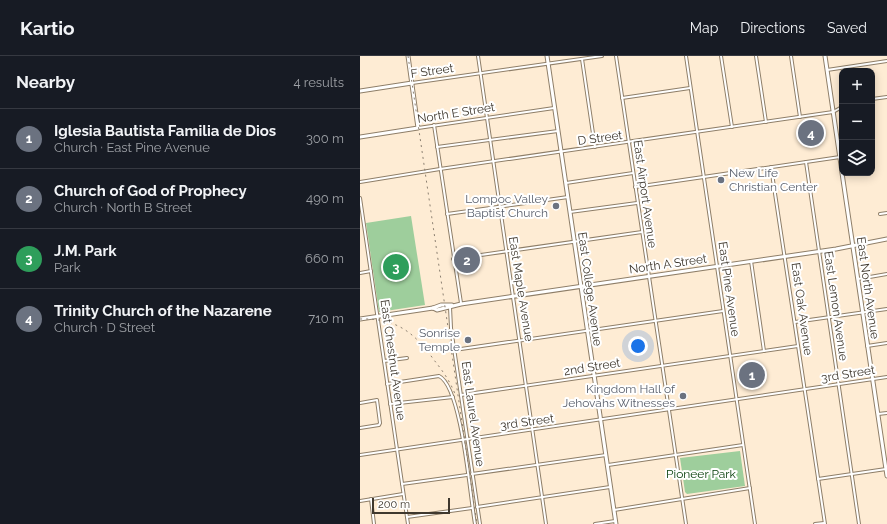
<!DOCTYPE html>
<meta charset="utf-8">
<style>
body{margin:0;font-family:Raleway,sans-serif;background:#242831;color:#f1f3f6}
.controls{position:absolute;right:12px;top:12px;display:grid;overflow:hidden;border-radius:8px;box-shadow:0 2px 10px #0003}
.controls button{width:36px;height:36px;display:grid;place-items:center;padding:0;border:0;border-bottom:1px solid #363941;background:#171b24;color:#f1f3f6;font:20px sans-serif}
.scale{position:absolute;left:12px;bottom:10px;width:78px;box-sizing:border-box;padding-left:4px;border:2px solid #3f382e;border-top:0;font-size:11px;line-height:14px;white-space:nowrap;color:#3f382e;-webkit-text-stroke:3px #fff;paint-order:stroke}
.you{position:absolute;left:278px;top:290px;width:14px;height:14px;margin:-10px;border:3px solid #fff;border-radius:50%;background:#1a73e8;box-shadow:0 0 0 6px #1a73e833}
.badge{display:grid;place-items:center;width:26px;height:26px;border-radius:50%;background:#2563eb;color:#fff;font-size:13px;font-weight:700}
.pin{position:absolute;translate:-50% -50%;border:2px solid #fff;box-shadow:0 1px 4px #0006}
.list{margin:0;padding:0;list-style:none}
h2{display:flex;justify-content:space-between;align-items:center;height:52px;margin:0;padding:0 16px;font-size:17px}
h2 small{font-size:13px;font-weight:400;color:#9ea1a6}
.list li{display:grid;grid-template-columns:26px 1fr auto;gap:12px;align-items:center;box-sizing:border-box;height:60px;padding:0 16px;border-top:1px solid #363941}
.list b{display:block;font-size:15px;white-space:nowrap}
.list p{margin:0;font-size:13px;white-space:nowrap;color:#9ea1a6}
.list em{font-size:13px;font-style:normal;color:#9ea1a6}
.icon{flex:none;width:22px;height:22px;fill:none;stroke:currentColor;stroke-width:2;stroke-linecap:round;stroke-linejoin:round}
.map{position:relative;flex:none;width:527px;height:468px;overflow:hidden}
header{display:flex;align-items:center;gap:24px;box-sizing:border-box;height:56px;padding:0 20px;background:#171b24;border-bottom:1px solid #363941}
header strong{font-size:19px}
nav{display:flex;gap:22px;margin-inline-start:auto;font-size:14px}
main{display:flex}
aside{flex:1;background:#171b24}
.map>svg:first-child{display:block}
.green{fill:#9ece9c}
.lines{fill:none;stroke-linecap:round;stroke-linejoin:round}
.minor-casing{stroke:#8e7e68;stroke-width:4}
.tertiary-casing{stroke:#8e7e68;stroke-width:5}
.minor{stroke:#fff;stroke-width:2}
.tertiary{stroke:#fff;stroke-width:3}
.rail{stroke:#8c8071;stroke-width:1;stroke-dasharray:2 4;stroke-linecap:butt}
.worship-dot{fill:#6b7280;stroke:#fff;stroke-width:1.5}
.labels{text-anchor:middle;stroke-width:4;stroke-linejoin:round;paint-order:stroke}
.street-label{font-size:12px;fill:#3f382e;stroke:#fff}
.worship-label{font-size:12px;fill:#5b616d;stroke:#fff;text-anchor:end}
.park-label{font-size:12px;fill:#003a04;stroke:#fff}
</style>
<header>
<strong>Kartio</strong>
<nav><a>Map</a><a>Directions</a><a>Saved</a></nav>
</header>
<main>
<aside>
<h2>Nearby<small>4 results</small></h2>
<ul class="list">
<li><span class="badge" style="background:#6b7280">1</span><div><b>Iglesia Bautista Familia de Dios</b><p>Church · East Pine Avenue</p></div><em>300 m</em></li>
<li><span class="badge" style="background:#6b7280">2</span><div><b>Church of God of Prophecy</b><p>Church · North B Street</p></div><em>490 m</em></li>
<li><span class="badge" style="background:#2e9e5b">3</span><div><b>J.M. Park</b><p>Park</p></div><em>660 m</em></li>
<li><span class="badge" style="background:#6b7280">4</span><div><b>Trinity Church of the Nazarene</b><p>Church · D Street</p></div><em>710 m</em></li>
</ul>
</aside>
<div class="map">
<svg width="527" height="468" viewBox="0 0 527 468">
<rect width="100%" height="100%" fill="#feecd4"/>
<g class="green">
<polygon points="51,160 65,249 19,256 6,167"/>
<polygon points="380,395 385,430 327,438 325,436 320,402"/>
</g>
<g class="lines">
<defs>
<g id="minor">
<polyline points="118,0 186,468"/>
<polyline points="256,0 326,468"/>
<polyline points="326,0 395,468"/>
<polyline points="361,0 372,71"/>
<polyline points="396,0 406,66"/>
<polyline points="431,0 440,61"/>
<polyline points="222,3 235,91"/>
<polyline points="467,14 527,5"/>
<polyline points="52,27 242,0"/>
<polyline points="262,42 330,32"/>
<polyline points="512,43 527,41"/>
<polyline points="74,69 101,247"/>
<polyline points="58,72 194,52"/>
<polyline points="77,91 198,75"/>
<polyline points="446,106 499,468"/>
<polyline points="411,111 465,468"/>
<polyline points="0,126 80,113 473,56 482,51"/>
<polyline points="206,127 273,117"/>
<polyline points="275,131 480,101"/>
<polyline points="0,142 48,468"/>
<polyline points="210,156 277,147"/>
<polyline points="87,158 208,141"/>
<polyline points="520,158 527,157"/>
<polyline points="93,203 282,176"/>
<polyline points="391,205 404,295"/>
<polyline points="0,217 11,215"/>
<polyline points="498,223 527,218"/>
<polyline points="90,251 91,272 120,468"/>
<polyline points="435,266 527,253"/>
<polyline points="507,290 527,287"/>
<polyline points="94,294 363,255"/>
<polyline points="24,305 47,302"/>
<path d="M27,328l52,-8c23,11 31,121 36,148"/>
<polyline points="101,339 438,290"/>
<polyline points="0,347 17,344 20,367 19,369 0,372"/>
<polyline points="30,348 93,341"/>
<polyline points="518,358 527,357"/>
<polyline points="0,399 527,321"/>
<polyline points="248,409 383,389"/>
<polyline points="112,418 246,399"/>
<polyline points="458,423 526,413"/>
<polyline points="42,428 107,419"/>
<polyline points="11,443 14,468"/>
<polyline points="0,445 43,438"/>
<polyline points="117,451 250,431"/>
<polyline points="254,454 390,432"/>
<polyline points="47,461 112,452"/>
<polyline points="235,468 255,465"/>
<polyline points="455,468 464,467"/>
</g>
<g id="tertiary">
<polyline points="187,0 256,468"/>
<polyline points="465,0 482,116"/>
<polyline points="0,35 52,27"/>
<polyline points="0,81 58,72 48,0"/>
<polyline points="482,117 527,420"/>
<polyline points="73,252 81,249 92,249"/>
<polyline points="0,263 73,252 77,254 101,248 476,193 527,183"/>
</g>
</defs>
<use href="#minor" class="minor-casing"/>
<use href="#tertiary" class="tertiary-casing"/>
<use href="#minor" class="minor"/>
<use href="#tertiary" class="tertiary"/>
<g class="rail">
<polyline points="48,0 117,468"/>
<path d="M0,263c36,-1 54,13 74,41 8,10 16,21 21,34"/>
</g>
</g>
<g class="worship-dot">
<circle cx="361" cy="124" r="4"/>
<circle cx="196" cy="150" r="4"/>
<circle cx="108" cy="284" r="4"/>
<circle cx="323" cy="340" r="4"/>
</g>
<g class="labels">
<g class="street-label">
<text transform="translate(72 15) rotate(-8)" y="4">F Street</text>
<text transform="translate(96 57) rotate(-9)" y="4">North E Street</text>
<text transform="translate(240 82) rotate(-8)" y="4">D Street</text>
<text transform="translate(285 138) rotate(82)" y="4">East Airport Avenue</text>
<text transform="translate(308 208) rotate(-8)" y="4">North A Street</text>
<text transform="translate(508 232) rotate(82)" y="4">East North Avenue</text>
<text transform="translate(161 233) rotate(81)" y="4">East Maple Avenue</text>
<text transform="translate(230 233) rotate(82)" y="4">East College Avenue</text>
<text transform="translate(369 233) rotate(82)" y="4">East Pine Avenue</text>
<text transform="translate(476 250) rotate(82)" y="4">East Lemon Avenue</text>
<text transform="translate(442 253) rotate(82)" y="4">East Oak Avenue</text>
<text transform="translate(33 304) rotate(82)" y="4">East Chestnut Avenue</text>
<text transform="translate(232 311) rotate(-9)" y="4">2nd Street</text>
<text transform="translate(488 318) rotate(-9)" y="4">3rd Street</text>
<text transform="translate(113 358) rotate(82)" y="4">East Laurel Avenue</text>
<text transform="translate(167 366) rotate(-8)" y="4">3rd Street</text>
</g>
<g class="worship-label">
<text x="369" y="121" text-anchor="start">New Life<tspan x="369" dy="14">Christian Center</tspan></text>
<text x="188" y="147">Lompoc Valley<tspan x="188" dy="14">Baptist Church</tspan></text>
<text x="100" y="281">Sonrise<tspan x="100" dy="14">Temple</tspan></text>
<text x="315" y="337">Kingdom Hall of<tspan x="315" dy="14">Jehovahs Witnesses</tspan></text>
</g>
<g class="park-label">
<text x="341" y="422">Pioneer Park</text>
</g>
</g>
</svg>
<div class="controls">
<button>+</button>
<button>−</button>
<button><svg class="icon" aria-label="layers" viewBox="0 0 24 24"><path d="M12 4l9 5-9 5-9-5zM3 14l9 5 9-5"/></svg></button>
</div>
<div class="scale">200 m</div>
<div class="you"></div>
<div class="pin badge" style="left:392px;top:319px;background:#6b7280">1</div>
<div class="pin badge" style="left:107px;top:204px;background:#6b7280">2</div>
<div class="pin badge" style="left:36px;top:211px;background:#2e9e5b">3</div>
<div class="pin badge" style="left:451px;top:77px;background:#6b7280">4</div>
</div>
</main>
